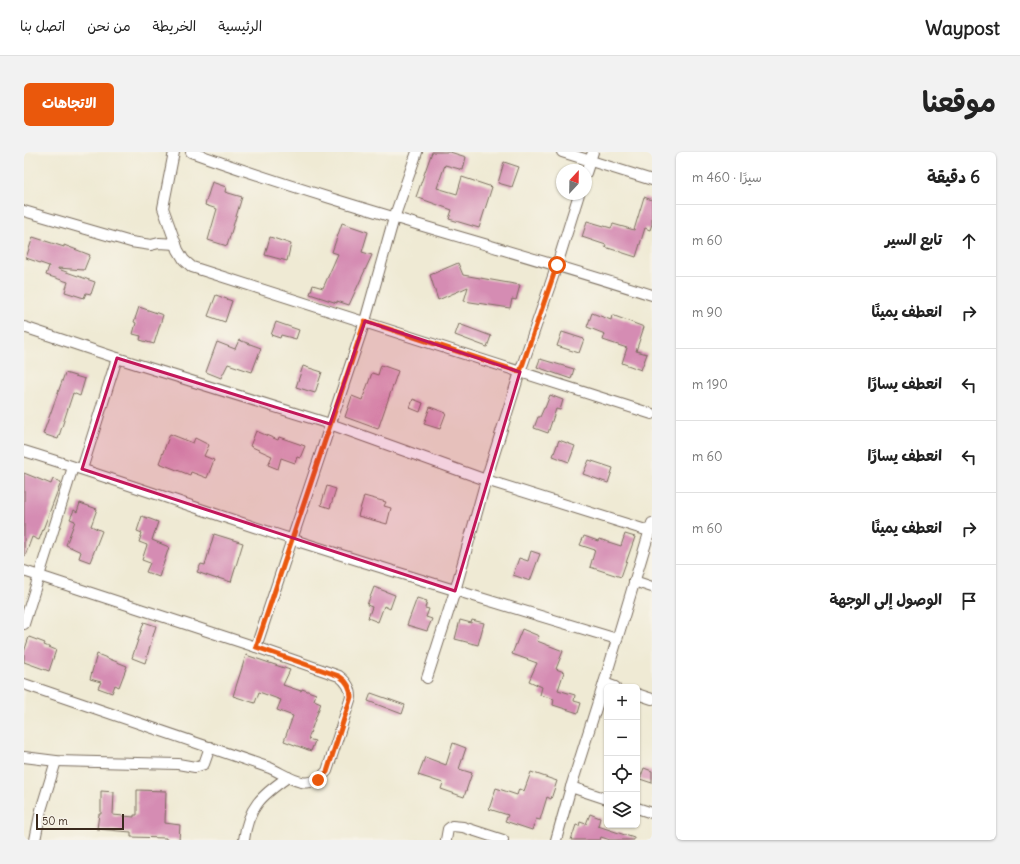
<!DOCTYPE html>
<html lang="ar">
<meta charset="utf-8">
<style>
body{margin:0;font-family:Delius,"Playpen Sans Arabic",sans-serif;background:#f2f2f2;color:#222;direction:rtl}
.controls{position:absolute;right:12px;bottom:12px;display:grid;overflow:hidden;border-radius:6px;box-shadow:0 1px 3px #0004}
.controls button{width:36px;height:36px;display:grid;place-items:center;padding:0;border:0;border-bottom:1px solid #e0e0e0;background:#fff;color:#222;font:20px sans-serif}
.compass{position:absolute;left:532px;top:12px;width:36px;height:36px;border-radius:50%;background:#fff;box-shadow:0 1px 3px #0004;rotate:22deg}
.scale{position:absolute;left:12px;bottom:10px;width:88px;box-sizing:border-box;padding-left:4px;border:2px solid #3b2a1e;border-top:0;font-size:11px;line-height:14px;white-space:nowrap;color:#3b2a1e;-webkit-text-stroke:3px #f7f3e8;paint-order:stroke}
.stop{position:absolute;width:12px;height:12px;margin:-9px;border:3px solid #ea580c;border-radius:50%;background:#fff}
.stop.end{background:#ea580c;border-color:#fff;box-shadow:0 1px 4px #0008}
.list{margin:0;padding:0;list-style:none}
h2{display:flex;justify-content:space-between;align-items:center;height:52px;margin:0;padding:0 16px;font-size:17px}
h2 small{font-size:13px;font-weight:400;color:#767676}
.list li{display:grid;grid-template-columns:26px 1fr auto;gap:12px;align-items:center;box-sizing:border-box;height:72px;padding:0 16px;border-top:1px solid #e0e0e0}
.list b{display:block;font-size:15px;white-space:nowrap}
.list em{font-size:13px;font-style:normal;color:#767676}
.icon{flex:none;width:22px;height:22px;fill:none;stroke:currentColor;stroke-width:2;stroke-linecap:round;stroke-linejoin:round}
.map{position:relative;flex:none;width:628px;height:688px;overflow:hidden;direction:ltr;border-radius:6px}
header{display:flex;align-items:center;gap:24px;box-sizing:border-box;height:56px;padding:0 20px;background:#fff;border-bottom:1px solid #e0e0e0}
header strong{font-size:19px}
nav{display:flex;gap:22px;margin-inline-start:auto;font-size:14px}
.intro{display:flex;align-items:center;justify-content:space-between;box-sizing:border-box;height:96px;padding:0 24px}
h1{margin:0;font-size:28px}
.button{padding:10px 18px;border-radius:6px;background:#ea580c;color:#fff;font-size:14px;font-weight:700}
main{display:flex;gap:24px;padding:0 24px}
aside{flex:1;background:#fff;border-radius:6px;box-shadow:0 1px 3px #0004}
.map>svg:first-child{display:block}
.building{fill:#d58cb3}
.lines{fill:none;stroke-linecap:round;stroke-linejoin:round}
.minor-casing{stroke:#7a6d5e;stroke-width:12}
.minor{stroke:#fff;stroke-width:10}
.route{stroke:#ea580c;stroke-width:5}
.marked{fill:#c2185b;fill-opacity:0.2;stroke:#c2185b;stroke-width:3;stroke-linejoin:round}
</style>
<header>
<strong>Waypost</strong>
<nav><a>الرئيسية</a><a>الخريطة</a><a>من نحن</a><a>اتصل بنا</a></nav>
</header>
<div class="intro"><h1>موقعنا</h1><a class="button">الاتجاهات</a></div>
<main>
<aside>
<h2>6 دقيقة<small>سيرًا · 460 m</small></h2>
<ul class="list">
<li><svg class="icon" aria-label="ahead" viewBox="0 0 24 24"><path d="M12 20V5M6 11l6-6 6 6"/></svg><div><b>تابع السير</b></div><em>60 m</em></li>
<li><svg class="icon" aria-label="right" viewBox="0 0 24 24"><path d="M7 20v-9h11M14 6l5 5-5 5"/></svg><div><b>انعطف يمينًا</b></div><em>90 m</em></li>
<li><svg class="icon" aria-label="left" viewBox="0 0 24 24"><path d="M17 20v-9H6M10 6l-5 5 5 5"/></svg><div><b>انعطف يسارًا</b></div><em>190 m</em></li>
<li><svg class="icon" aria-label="left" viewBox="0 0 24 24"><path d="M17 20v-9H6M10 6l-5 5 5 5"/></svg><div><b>انعطف يسارًا</b></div><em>60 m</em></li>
<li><svg class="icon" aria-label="right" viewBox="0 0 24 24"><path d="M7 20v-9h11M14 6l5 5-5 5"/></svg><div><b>انعطف يمينًا</b></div><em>60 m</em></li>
<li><svg class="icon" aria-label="arrive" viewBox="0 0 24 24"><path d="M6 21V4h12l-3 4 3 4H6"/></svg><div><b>الوصول إلى الوجهة</b></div></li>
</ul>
</aside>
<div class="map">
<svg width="628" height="688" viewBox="0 0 628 688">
<rect width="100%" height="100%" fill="#f7f3e8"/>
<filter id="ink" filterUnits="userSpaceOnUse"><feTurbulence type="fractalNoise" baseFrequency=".025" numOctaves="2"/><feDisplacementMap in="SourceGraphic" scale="8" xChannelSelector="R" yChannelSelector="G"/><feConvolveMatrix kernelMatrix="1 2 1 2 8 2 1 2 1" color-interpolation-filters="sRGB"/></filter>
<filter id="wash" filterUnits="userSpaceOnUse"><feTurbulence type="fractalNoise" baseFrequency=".012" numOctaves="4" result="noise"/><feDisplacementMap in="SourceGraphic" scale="16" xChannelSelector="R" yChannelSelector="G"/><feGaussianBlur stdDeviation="0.9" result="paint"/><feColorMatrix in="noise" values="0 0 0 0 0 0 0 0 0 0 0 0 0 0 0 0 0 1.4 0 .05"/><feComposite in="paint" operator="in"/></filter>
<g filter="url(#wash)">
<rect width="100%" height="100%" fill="#efead4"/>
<g id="blocks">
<g class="building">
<polygon points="408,0 426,0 442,5 439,18 421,13 413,36 433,42 438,25 468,35 455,76 425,67 428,58 392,45"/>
<polygon points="480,10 495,15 488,35 474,31"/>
<polygon points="188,30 202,35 201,40 218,45 203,94 184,88 193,57 181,53"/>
<polygon points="620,45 628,48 628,72 626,78 621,76 612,105 581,95 582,93 558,85 563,69 587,76 589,72 610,78"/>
<polygon points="318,71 344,80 338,100 348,103 325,153 313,149 313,151 286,142 289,133 299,136 314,102 308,100"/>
<polygon points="9,85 40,95 40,93 66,103 60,118 34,116 34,117 71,130 67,142 62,141 60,146 41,140 44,130 22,123 25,114 2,106"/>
<polygon points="246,85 267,92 263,109 241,103"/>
<polygon points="434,111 439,123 496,133 492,148 488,147 486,156 440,149 444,135 414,148 406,123"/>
<polygon points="192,143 208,149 201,170 184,164"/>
<polygon points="115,155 139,163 130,192 116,188 117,184 109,182 112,171 110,170"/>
<polygon points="568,161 587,168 588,163 620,175 612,199 623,202 617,218 598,211 603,196 579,188 581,182 563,175"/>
<polygon points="252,170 275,178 272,187 257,183 256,186 247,183"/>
<polygon points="435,172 467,184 463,195 431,183"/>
<polygon points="538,180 560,187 555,201 533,194"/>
<polygon points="215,188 237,196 228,220 204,212 197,226 182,220 193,190 211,197"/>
<polygon points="516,207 550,217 547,227 513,215"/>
<polygon points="357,213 374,219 354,277 321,265 328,244 338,248 348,221 354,223"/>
<polygon points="279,214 298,220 291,241 272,235"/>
<polygon points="41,221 61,227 56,244 49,241 34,287 19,282"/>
<polygon points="526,243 539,248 536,258 532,257 524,281 510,276 514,265 516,265 520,256 521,256"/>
<polygon points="389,247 399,251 396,260 386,256"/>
<polygon points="406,255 422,261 416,277 400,272"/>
<polygon points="232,279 254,288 255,285 281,294 276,306 273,305 271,311 257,306 254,317 244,313 248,304 226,294"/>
<polygon points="146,282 169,291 171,286 185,293 180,304 190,308 183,326 167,320 166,323 135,311"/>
<polygon points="535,288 551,294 545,310 529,304"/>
<polygon points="565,308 589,316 584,331 559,322"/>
<polygon points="0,321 27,332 29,327 37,330 15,388 8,385 1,404 0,404"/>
<polygon points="303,334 312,337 306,356 297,353"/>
<polygon points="340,344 362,350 360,354 367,356 363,372 334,364"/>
<polygon points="56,351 73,357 67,374 78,379 66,410 55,406 57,400 42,393 51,369 46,367 50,358 53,360"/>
<polygon points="118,364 134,370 128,388 145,395 135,425 122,420 126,411 118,408 123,393 115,390 118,381 113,379"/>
<polygon points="190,382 219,391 207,430 194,426 193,427 173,420 177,412 181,413"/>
<polygon points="601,382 611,385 597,425 566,415 571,398 556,393 560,384 574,389 575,387 597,394"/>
<polygon points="507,399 516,402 506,429 489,423 495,406 504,409"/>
<polygon points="350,435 371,443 366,457 360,454 354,470 344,466 348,455 343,453"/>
<polygon points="393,446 403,449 401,456 405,457 402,465 408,467 403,479 383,473"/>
<polygon points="436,468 447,471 448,468 460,471 454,493 431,487"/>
<polygon points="120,470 132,474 121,511 108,506"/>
<polygon points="498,477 515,484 513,489 539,499 532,517 540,520 534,538 551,543 550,549 557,551 554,561 529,553 530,547 516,543 518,535 505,529 513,511 488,502"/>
<polygon points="5,485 21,491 20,493 32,498 25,519 0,510 0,500"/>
<polygon points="73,502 103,514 95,535 91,533 88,541 74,536 77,530 66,527"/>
<polygon points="222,503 266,518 259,533 277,539 278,537 292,542 290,548 297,551 284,587 291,589 287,599 260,589 269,564 253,558 257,548 235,540 231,551 209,544"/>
<polygon points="347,541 381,553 378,562 344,549"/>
<polygon points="429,591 442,596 435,617 448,621 440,645 417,637 419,631 394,623 401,605 422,613"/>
<polygon points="620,616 628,619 628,631 616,627"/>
<polygon points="507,620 533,629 527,647 523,645 516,668 512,667 508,678 481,669 484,663 465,657 472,636 493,643 495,637 500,639"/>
<polygon points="113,638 142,639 141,671 156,673 155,688 142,688 142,686 107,685 107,680 73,677 75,662 77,662 77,639 90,640 89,663 110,665 110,663 113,663"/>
<polygon points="566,662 576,666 574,674 610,686 610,688 586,688 577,685 576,688 547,688 552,673 555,674 556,670 562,672"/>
</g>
</g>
</g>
<g filter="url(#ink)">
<use href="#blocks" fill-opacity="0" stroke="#7a6d5e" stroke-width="1"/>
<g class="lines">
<defs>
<g id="minor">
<polyline points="150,0 139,56 154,98 160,108 168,115 628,262"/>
<path d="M167,0c151,54 308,94 461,143"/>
<polyline points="538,0 628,28"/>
<polyline points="562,21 569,0"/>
<polyline points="0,59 107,90 127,93 135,91 152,92"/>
<polyline points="0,175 93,206 306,272 462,328 625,379"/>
<path d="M0,299c91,28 180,60 270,89 107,34 215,67 323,99"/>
<polyline points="58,317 93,206"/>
<path d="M0,419l232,76 83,29c8,6 12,12 12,21l-24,74c-19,23 -37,6 -57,-3l-246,-84"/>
<polyline points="610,429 628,435"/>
<polyline points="0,472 49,315"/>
<polyline points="232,495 341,169 370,66 393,0"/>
<polyline points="403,526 431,439 462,328 496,220 533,113 555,42"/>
<polyline points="580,531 591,535"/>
<polyline points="613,542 628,547"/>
<polyline points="0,605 32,609 154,612 171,615 180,612 186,595"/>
<polyline points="547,635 583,647"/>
<polyline points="613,656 628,661"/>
<polyline points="11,688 17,658 32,609"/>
<path d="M220,688c4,-33 18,-45 44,-63"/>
<polyline points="422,688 424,677 428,674 439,675 479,688"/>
<polyline points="532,688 547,635 580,531 628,371"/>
</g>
</defs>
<use href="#minor" class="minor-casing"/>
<use href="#minor" class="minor"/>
</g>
</g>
<g class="lines" filter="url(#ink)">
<path class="route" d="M294,628l9,-8 24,-75c0,-9 -4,-16 -12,-21l-83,-29 109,-326 155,51 37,-107"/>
</g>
<path class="marked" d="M341,169l155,51 -65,219 -373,-122 35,-111 213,66z"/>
</svg>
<div class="controls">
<button>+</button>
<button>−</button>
<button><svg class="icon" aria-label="locate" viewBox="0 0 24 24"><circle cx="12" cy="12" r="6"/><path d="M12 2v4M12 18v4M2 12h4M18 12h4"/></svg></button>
<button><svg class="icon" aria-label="layers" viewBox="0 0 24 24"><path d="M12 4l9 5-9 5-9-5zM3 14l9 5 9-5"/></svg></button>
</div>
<svg class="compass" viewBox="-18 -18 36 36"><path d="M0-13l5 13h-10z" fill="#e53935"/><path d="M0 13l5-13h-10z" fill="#767676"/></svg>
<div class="scale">50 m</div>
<div class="stop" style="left:533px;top:113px"></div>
<div class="stop end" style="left:294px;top:628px"></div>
</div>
</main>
